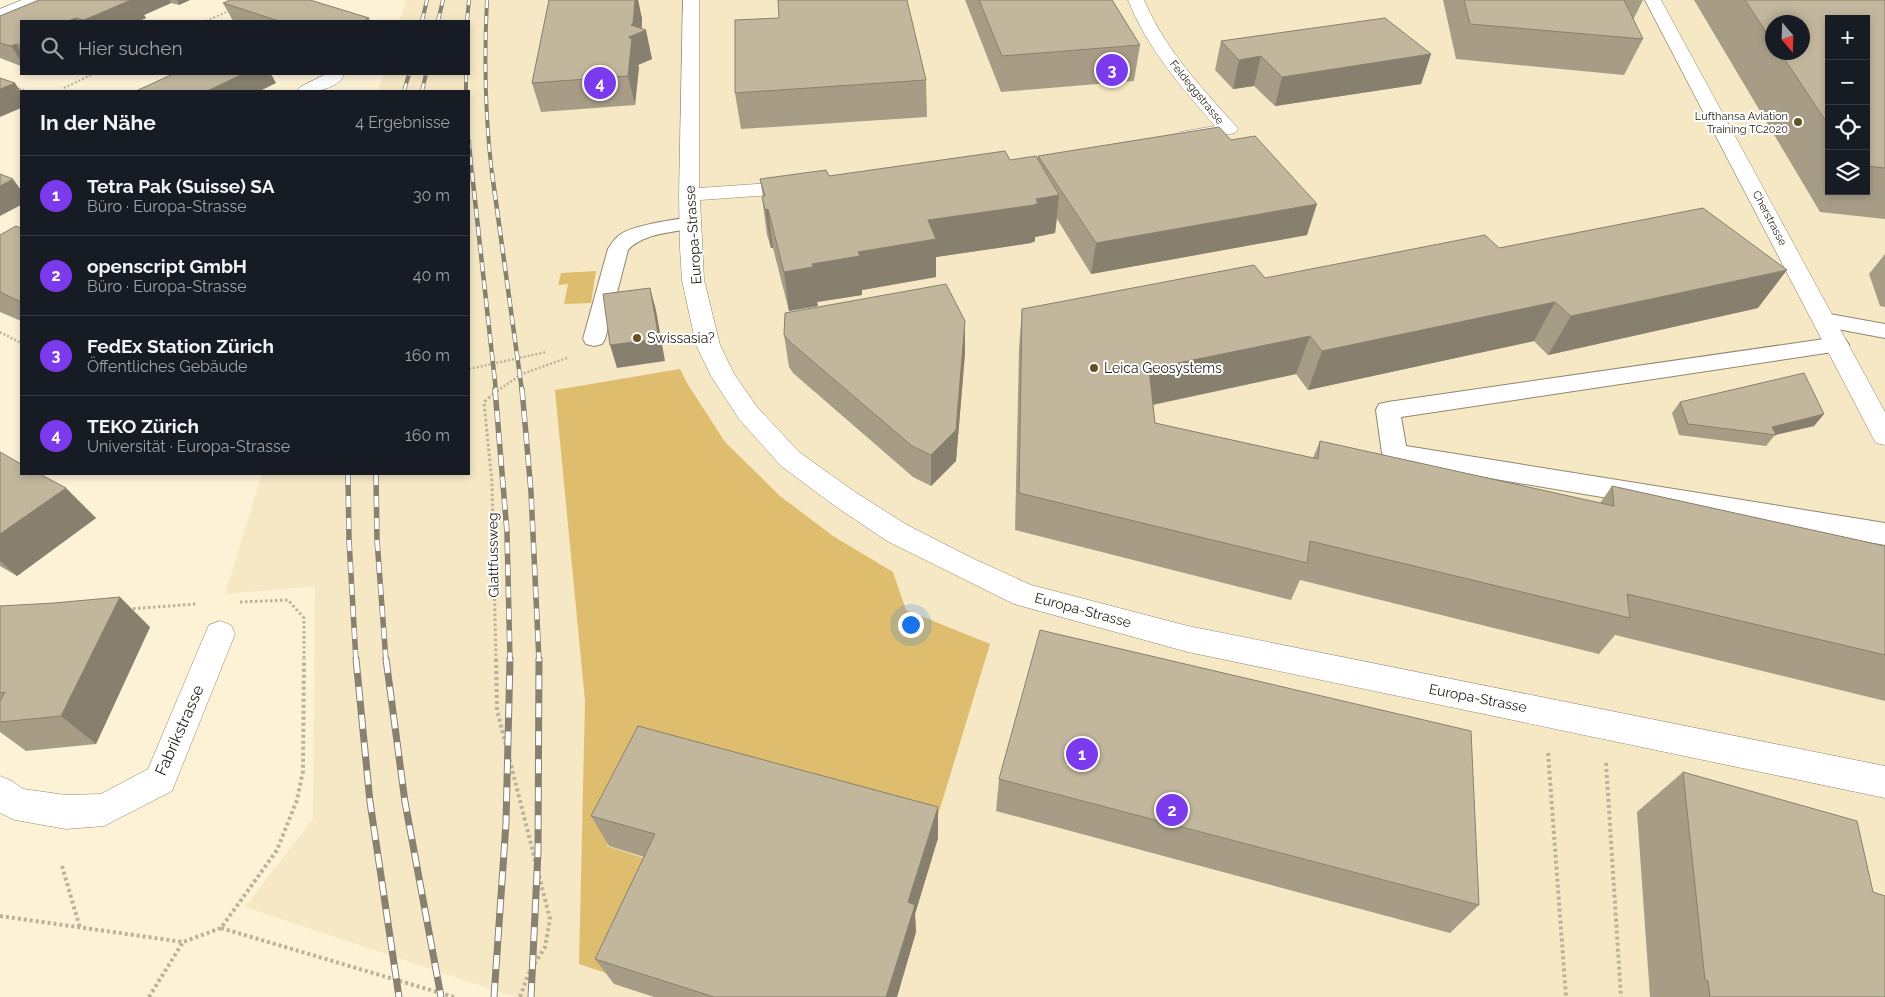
<!DOCTYPE html>
<html lang="de">
<meta charset="utf-8">
<style>
body{margin:0;font-family:Raleway,sans-serif;background:#242831;color:#f1f3f6}
.controls{position:absolute;right:15px;top:15px;display:grid;overflow:hidden;border-radius:0px;box-shadow:0 2px 8px #0003}
.controls button{width:45px;height:45px;display:grid;place-items:center;padding:0;border:0;border-bottom:1px solid #363941;background:#171b24;color:#f1f3f6;font:25px sans-serif}
.compass{position:absolute;left:1765px;top:15px;width:45px;height:45px;border-radius:50%;background:#171b24;box-shadow:0 2px 8px #0003;rotate:161deg}
.you{position:absolute;left:910px;top:624px;width:18px;height:18px;margin:-12px;border:4px solid #fff;border-radius:50%;background:#1a73e8;box-shadow:0 0 0 8px #1a73e833}
.badge{display:grid;place-items:center;width:32px;height:32px;border-radius:50%;background:#7c3aed;color:#fff;font-size:16px;font-weight:700}
.pin{position:absolute;translate:-50% -50%;border:2px solid #fff;box-shadow:0 1px 5px #0006}
.list{margin:0;padding:0;list-style:none}
h2{display:flex;justify-content:space-between;align-items:center;height:65px;margin:0;padding:0 20px;font-size:21px}
h2 small{font-size:16px;font-weight:400;color:#9ea1a6}
.list li{display:grid;grid-template-columns:32px 1fr auto;gap:15px;align-items:center;box-sizing:border-box;height:80px;padding:0 20px;border-top:1px solid #363941}
.list b{display:block;font-size:19px;white-space:nowrap}
.list p{margin:0;font-size:16px;white-space:nowrap;color:#9ea1a6}
.list em{font-size:16px;font-style:normal;color:#9ea1a6}
.icon{flex:none;width:28px;height:28px;fill:none;stroke:currentColor;stroke-width:2;stroke-linecap:round;stroke-linejoin:round}
.map{position:relative;flex:none;width:1885px;height:997px;overflow:hidden}
.search{position:absolute;background:#171b24;box-shadow:0 2px 8px #0003;left:20px;top:20px;width:450px;height:55px;display:flex;align-items:center;gap:12px;box-sizing:border-box;padding:0 18px;border-radius:0px;color:#9ea1a6;font-size:19px}
.panel{position:absolute;background:#171b24;box-shadow:0 2px 8px #0003;left:20px;top:90px;width:450px;height:385px;border-radius:0px}
.map>svg:first-child{display:block}
.built{fill:#f6e8c5;fill-rule:evenodd}
.green{fill:#debe6e}
.lines{fill:none;stroke-linecap:round;stroke-linejoin:round}
.lane-casing{stroke:#91876d;stroke-width:2}
.street-casing{stroke:#91876d;stroke-width:1}
.primary-casing{stroke:#91876d;stroke-width:1}
.path-far3{stroke:#bbb29b;stroke-width:2;stroke-dasharray:2 2;stroke-linecap:butt}
.path-far2{stroke:#bbb29b;stroke-width:2.5;stroke-dasharray:2 2;stroke-linecap:butt}
.path-far1{stroke:#bbb29b;stroke-width:3;stroke-dasharray:2.5 2.5;stroke-linecap:butt}
.path{stroke:#bbb29b;stroke-width:4;stroke-dasharray:3 3;stroke-linecap:butt}
.lane{fill:#fff;fill-rule:evenodd}
.street{fill:#fff;fill-rule:evenodd}
.primary{fill:#fff;fill-rule:evenodd}
.rail-far3-casing{stroke:#89816f;stroke-width:4}
.rail-far2-casing{stroke:#89816f;stroke-width:4.5}
.rail-far1-casing{stroke:#89816f;stroke-width:5.5}
.rail-casing{stroke:#89816f;stroke-width:7}
.rail-far3{stroke:#fff;stroke-width:2.5;stroke-dasharray:8;stroke-linecap:butt}
.rail-far2{stroke:#fff;stroke-width:3;stroke-dasharray:9;stroke-linecap:butt}
.rail-far1{stroke:#fff;stroke-width:4;stroke-dasharray:11;stroke-linecap:butt}
.rail{stroke:#fff;stroke-width:5;stroke-dasharray:14;stroke-linecap:butt}
.wall{fill:#a79d87;fill-rule:evenodd}
.shaded-wall{fill:#88806e}
.building{fill:#c2b79d;stroke:#88806e}
.poi-dot{fill:#665321;stroke:#fff;stroke-width:2}
.labels{text-anchor:middle;stroke-width:4;stroke-linejoin:round;paint-order:stroke}
.far-street-label{font-size:11px;fill:#211d13;stroke:#fff}
.far-poi-label{font-size:11px;fill:#211d13;stroke:#fff;text-anchor:end}
.street-label{font-size:14px;fill:#211d13;stroke:#fff}
.poi-label{font-size:14px;fill:#211d13;stroke:#fff;text-anchor:start}
.near-street-label{font-size:16px;fill:#211d13;stroke:#fff}
</style>
<div class="map">
<svg width="1885" height="997" viewBox="0 0 1885 997">
<rect width="100%" height="100%" fill="#fdf2d6"/>
<path class="built" d="M406,0h1479v997h-1371l-269,-90 68,-88 2,-233 -90,8 37,-120h207v-383h-91l6,-17h85v-53h-69zM1829,19h37v172h-37zM1772,22h30v30h-30z"/>
<g class="green">
<polygon points="596,271 591,303 564,304 568,284 558,285 561,273"/>
<polygon points="680,369 687,383 725,442 780,496 833,536 893,572 906,610 990,644 935,825 654,745 607,846 659,863 609,974 579,964 585,701 555,390"/>
</g>
<g class="lines">
<defs>
<g id="lane">
<path d="M690,217l7,2 3,4 -3,4c-22,6 -53,5 -69,23l-23,89 -3,5 -8,2 -8,-2 -3,-5 25,-90c3,-5 8,-12 13,-15 13,-9 52,-14 69,-17z"/>
<polygon points="1824,313 1885,324 1885,338 1816,325 1813,320 1816,315"/>
<polygon points="1838,337 1846,340 1849,345 1846,350 1401,417 1406,446 1885,523 1885,545 1395,462 1386,459 1382,453 1376,410 1379,404 1388,402"/>
</g>
<g id="street">
<polygon points="683,0 699,0 699,188 800,181 807,183 810,187 807,191 800,193 700,200 704,280 720,345 734,374 757,407 799,452 855,492 907,525 974,559 1031,585 1188,626 1885,766 1885,798 1188,652 1014,604 887,541 835,506 781,466 739,419 711,376 696,345 682,280 680,248 679,195"/>
<path d="M1128,0h16c21,49 56,86 91,125l3,4 -3,4 -48,9 -7,-2 -3,-4 3,-4 35,-6c-34,-39 -68,-78 -87,-126z"/>
<polygon points="1645,0 1661,0 1885,412 1885,445 1876,443 1872,436"/>
<path d="M326,74h16l2,2c-10,15 -31,16 -47,15l3,-4z"/>
<polygon points="220,621 231,625 235,634 172,791 104,826 66,829 15,820 0,813 0,776 12,781 23,789 66,795 101,794 148,769 205,634 209,625"/>
</g>
<polygon id="primary" points="22,0 44,0 42,3 0,20 0,9"/>
</defs>
<use href="#lane" class="lane-casing"/>
<use href="#street" class="street-casing"/>
<use href="#primary" class="primary-casing"/>
<g class="path-far3">
<polyline points="206,21 231,10"/>
<polyline points="15,87 27,91"/>
<polyline points="64,88 93,74"/>
</g>
<g class="path-far2">
<polyline points="0,332 21,343"/>
<polyline points="469,369 546,352"/>
<polyline points="497,391 522,374 567,358"/>
</g>
<g class="path-far1">
<polyline points="240,602 288,600 304,618 304,661"/>
<polyline points="128,609 196,604"/>
<polyline points="496,661 492,483 484,402 499,389"/>
</g>
<g class="path">
<polyline points="496,659 497,710 550,919 545,947 528,975 520,997"/>
<polyline points="1548,753 1566,997"/>
<polyline points="1606,763 1621,997"/>
<polyline points="62,866 80,928"/>
<polyline points="0,916 183,942 221,928 277,850 297,800 303,771 304,659"/>
<polyline points="221,928 454,997"/>
<polyline points="149,997 183,942"/>
</g>
<use href="#lane" class="lane"/>
<use href="#street" class="street"/>
<use href="#primary" class="primary"/>
<defs>
<g id="rail-far3">
<path d="M487,0c-3,58 -2,116 5,174"/>
<polyline points="422,21 427,0"/>
<polyline points="438,21 443,0"/>
<polyline points="467,21 469,0"/>
<polyline points="466,74 466,91"/>
<polyline points="404,91 409,74"/>
<polyline points="422,91 426,74"/>
<polyline points="469,141 472,174"/>
</g>
<g id="rail-far2">
<polyline points="472,173 496,391"/>
<polyline points="492,173 522,391"/>
</g>
<g id="rail-far1">
<polyline points="495,389 507,532 510,661"/>
<polyline points="522,389 531,492 539,661"/>
<polyline points="348,474 349,540 356,661"/>
<polyline points="376,474 377,540 386,661"/>
</g>
<g id="rail">
<polyline points="356,659 370,802 399,997"/>
<polyline points="386,659 405,802 441,997"/>
<polyline points="494,997 506,823 510,659"/>
<polyline points="531,997 538,852 539,659"/>
</g>
</defs>
<use href="#rail-far3" class="rail-far3-casing"/>
<use href="#rail-far2" class="rail-far2-casing"/>
<use href="#rail-far1" class="rail-far1-casing"/>
<use href="#rail" class="rail-casing"/>
<use href="#rail-far3" class="rail-far3"/>
<use href="#rail-far2" class="rail-far2"/>
<use href="#rail-far1" class="rail-far1"/>
<use href="#rail" class="rail"/>
</g>
<g class="wall">
<polygon points="39,0 190,0 179,5 171,3 144,15 146,18 139,21 21,21 21,66 0,58 0,16"/>
<polygon points="549,0 638,0 642,19 642,29 652,59 638,65 639,67 635,105 541,112 532,83"/>
<polygon points="965,0 1112,0 1140,45 1134,81 1001,92"/>
<polygon points="1443,0 1643,0 1633,20 1643,39 1624,75 1456,59"/>
<path d="M1694,0h191v219l-65,-7zM1829,19h37v172h-37zM1772,22l30,30h-30z"/>
<polygon points="223,3 369,18 370,21 233,21"/>
<polygon points="779,18 926,80 927,117 741,129 735,93"/>
<polygon points="1221,41 1431,54 1421,84 1275,106 1254,86 1233,89 1215,70"/>
<polygon points="1038,156 1307,235 1091,274 1057,219 1055,233 1035,237 1035,241 1031,243 936,257 936,277 862,290 862,295 817,302 818,306 789,311 773,248 771,248 767,235 762,197 763,197 760,179 829,176 1037,158"/>
<polygon points="21,228 21,321 0,312 0,235"/>
<polygon points="1885,254 1885,307 1880,306 1869,274"/>
<polygon points="1265,278 1758,308 1548,355 1534,341 1308,390 1296,374 1153,405 1155,423 1313,458 1320,441 1600,503 1612,486 1885,546 1885,701 1615,635 1599,654 1300,580 1291,600 1015,530 1019,348 1022,309"/>
<polygon points="784,335 965,353 956,461 931,486 913,477 793,373 789,367"/>
<polygon points="1680,402 1824,414 1814,426 1775,435 1766,446 1679,435 1672,413"/>
<polygon points="0,452 96,518 17,576 0,566"/>
<polygon points="0,606 150,627 96,744 26,751 0,732"/>
<polygon points="1683,772 1873,892 1885,997 1650,997 1637,812"/>
<polygon points="999,779 1479,905 1450,933 996,811"/>
<polygon points="938,807 938,838 915,914 916,932 897,997 654,997 614,984 595,959 644,857 609,846 591,816"/>
</g>
<g class="shaded-wall">
<polygon points="131,0 170,0 171,3 144,15 146,18 139,21 85,21 84,20"/>
<polygon points="177,0 190,0 179,5"/>
<polygon points="635,0 638,0 642,19 641,32 646,30 652,59 638,65 639,67 635,105 628,76 629,38 631,25"/>
<polygon points="76,18 78,21 68,21"/>
<polygon points="16,44 21,52 21,61 11,46"/>
<polygon points="1431,54 1421,84 1275,106 1282,77"/>
<polygon points="1261,56 1254,86 1233,89 1239,60"/>
<polygon points="243,74 271,74 276,83 260,91 207,91"/>
<polygon points="15,83 21,92 21,108 0,117 0,89"/>
<polygon points="13,179 21,190 21,205 0,216 0,186"/>
<polygon points="1059,195 1055,233 1035,237 1035,241 1031,243 936,257 936,277 862,290 862,295 817,302 818,306 789,311 784,272 812,264 928,220 1036,199"/>
<polygon points="1317,204 1307,235 1091,274 1096,243"/>
<polygon points="768,209 773,248 771,248 765,210"/>
<polygon points="1787,270 1758,308 1548,355 1571,316"/>
<polygon points="650,288 656,310 665,361 617,368 610,345"/>
<polygon points="1555,302 1534,341 1308,390 1322,351"/>
<polygon points="965,321 965,353 956,461 931,486 931,455"/>
<polygon points="1310,336 1296,374 1141,407 1149,369"/>
<polygon points="1824,414 1814,426 1775,435 1776,435 1772,427"/>
<polygon points="66,488 96,518 17,576 0,561 0,534"/>
<polygon points="120,597 150,627 96,744 61,716"/>
<polygon points="938,807 938,838 915,914 916,932 897,997 886,997 908,902"/>
</g>
<g class="building">
<polygon points="39,0 131,0 84,20 76,18 68,21 21,21 21,46 16,44 11,46 0,43 0,16"/>
<polygon points="230,0 310,0 369,18 363,21 279,21 223,3"/>
<polygon points="549,0 635,0 633,23 631,25 646,30 629,37 629,38 632,38 628,76 532,83"/>
<polygon points="778,0 907,0 926,80 735,93 735,20 779,18"/>
<polygon points="979,0 1112,0 1140,45 1002,56"/>
<polygon points="1464,0 1624,0 1643,39 1470,24"/>
<polygon points="1745,0 1885,0 1885,168 1866,166 1866,19 1829,19 1829,126 1780,52 1802,52 1802,22 1772,22 1772,41"/>
<polygon points="1385,18 1431,54 1282,77 1261,56 1239,60 1221,41"/>
<polygon points="173,74 243,74 207,91 136,91"/>
<polygon points="0,78 15,83 0,89"/>
<polygon points="1219,127 1231,140 1255,136 1317,204 1096,243 1038,156"/>
<polygon points="1005,151 1010,160 1036,156 1059,195 1036,199 1038,203 1034,205 928,220 936,239 858,252 860,256 812,264 813,267 784,272 768,209 765,210 762,197 765,196 760,179 826,170 829,176"/>
<polygon points="0,174 13,179 0,186"/>
<polygon points="1703,208 1787,270 1571,316 1555,302 1322,351 1310,336 1149,369 1155,423 1318,459 1320,441 1614,506 1612,486 1885,546 1885,655 1627,594 1630,618 1310,541 1307,563 1019,493 1022,309 1254,265 1265,278 1485,235 1499,248"/>
<polygon points="16,226 21,228 21,302 0,292 0,235"/>
<polygon points="946,284 965,321 956,430 931,455 912,446 789,341 784,335 785,313"/>
<polygon points="650,288 659,339 610,345 603,294"/>
<polygon points="1804,373 1824,414 1772,427 1776,435 1688,424 1680,402"/>
<polygon points="0,452 21,464 21,474 40,474 66,488 0,534"/>
<polygon points="120,597 61,716 0,722 0,701 5,692 0,693 0,606 54,603"/>
<polygon points="1040,630 1471,731 1479,905 999,779"/>
<polygon points="638,726 938,807 908,902 915,905 886,997 714,997 595,959 655,834 591,816"/>
<polygon points="1683,772 1857,821 1873,892 1885,896 1885,997 1710,997 1708,981 1705,980"/>
</g>
<g class="poi-dot">
<circle cx="1798" cy="122" r="5"/>
<circle cx="637" cy="338" r="5"/>
<circle cx="1094" cy="368" r="5"/>
</g>
<g class="labels">
<g class="far-street-label">
<text transform="translate(1197 92) rotate(51)" y="4">Feldeggstrasse</text>
<text transform="translate(1770 218) rotate(62)" y="4">Cherstrasse</text>
</g>
<g class="far-poi-label">
<text x="1788" y="120">Lufthansa Aviation<tspan x="1788" dy="13">Training TC2020</tspan></text>
</g>
<g class="street-label">
<text transform="translate(693 235) rotate(-94)" y="5">Europa-Strasse</text>
<text transform="translate(493 555) rotate(-91)" y="5">Glattfussweg</text>
<text transform="translate(1083 610) rotate(15)" y="5">Europa-Strasse</text>
<text transform="translate(1478 698) rotate(11)" y="5">Europa-Strasse</text>
</g>
<g class="poi-label">
<text x="647" y="343">Swissasia?</text>
<text x="1104" y="373">Leica Geosystems</text>
</g>
<g class="near-street-label">
<text transform="translate(179 730) rotate(-66)" y="6">Fabrikstrasse</text>
</g>
</g>
</svg>
<div class="controls">
<button>+</button>
<button>−</button>
<button><svg class="icon" aria-label="locate" viewBox="0 0 24 24"><circle cx="12" cy="12" r="6"/><path d="M12 2v4M12 18v4M2 12h4M18 12h4"/></svg></button>
<button><svg class="icon" aria-label="layers" viewBox="0 0 24 24"><path d="M12 4l9 5-9 5-9-5zM3 14l9 5 9-5"/></svg></button>
</div>
<svg class="compass" viewBox="-18 -18 36 36"><path d="M0-13l5 13h-10z" fill="#e53935"/><path d="M0 13l5-13h-10z" fill="#9ea1a6"/></svg>
<div class="you"></div>
<div class="pin badge" style="left:1082px;top:754px">1</div>
<div class="pin badge" style="left:1172px;top:810px">2</div>
<div class="pin badge" style="left:1112px;top:70px">3</div>
<div class="pin badge" style="left:600px;top:83px">4</div>
<div class="search"><svg class="icon" aria-label="search" viewBox="0 0 24 24"><circle cx="10" cy="10" r="6"/><path d="M15 15l6 6"/></svg>Hier suchen</div>
<section class="panel">
<h2>In der Nähe<small>4 Ergebnisse</small></h2>
<ul class="list">
<li><span class="badge">1</span><div><b>Tetra Pak (Suisse) SA</b><p>Büro · Europa-Strasse</p></div><em>30 m</em></li>
<li><span class="badge">2</span><div><b>openscript GmbH</b><p>Büro · Europa-Strasse</p></div><em>40 m</em></li>
<li><span class="badge">3</span><div><b>FedEx Station Zürich</b><p>Öffentliches Gebäude</p></div><em>160 m</em></li>
<li><span class="badge">4</span><div><b>TEKO Zürich</b><p>Universität · Europa-Strasse</p></div><em>160 m</em></li>
</ul>
</section>
</div>
